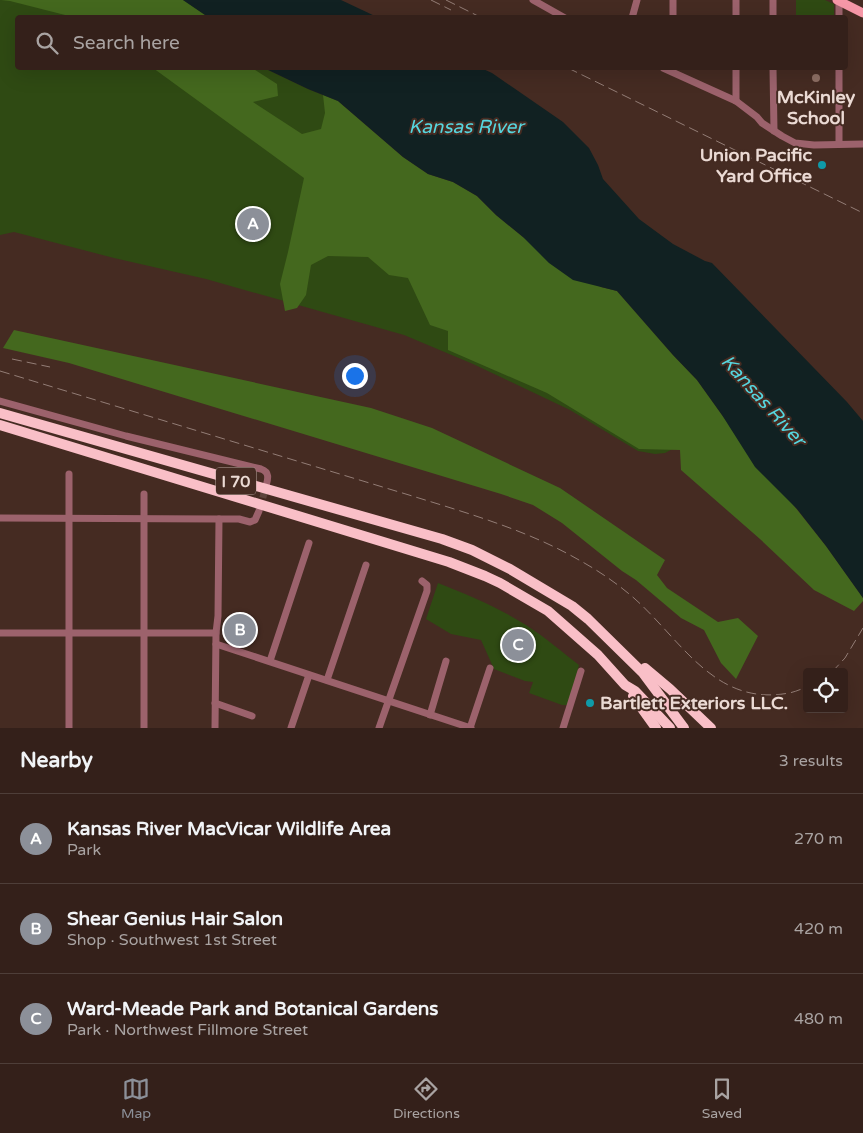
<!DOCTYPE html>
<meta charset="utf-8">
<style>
body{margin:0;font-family:"Varela Round",sans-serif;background:#3c2823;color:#f1f3f6}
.controls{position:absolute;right:15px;bottom:15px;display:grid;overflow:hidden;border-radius:5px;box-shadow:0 5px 20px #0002}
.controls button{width:45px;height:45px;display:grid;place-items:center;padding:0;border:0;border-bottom:1px solid #4e3e39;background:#34201a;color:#f1f3f6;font:25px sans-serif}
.you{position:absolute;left:354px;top:375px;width:18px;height:18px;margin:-12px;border:4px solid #fff;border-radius:50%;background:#1a73e8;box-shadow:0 0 0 8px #1a73e833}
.badge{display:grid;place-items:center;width:32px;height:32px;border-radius:50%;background:#8c9099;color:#fff;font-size:16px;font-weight:700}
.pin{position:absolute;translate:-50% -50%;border:2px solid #fff;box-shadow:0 1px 5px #0006}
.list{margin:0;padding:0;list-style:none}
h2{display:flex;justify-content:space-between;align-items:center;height:65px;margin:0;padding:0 20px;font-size:21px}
h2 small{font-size:16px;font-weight:400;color:#a9a3a2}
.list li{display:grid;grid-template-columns:32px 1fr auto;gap:15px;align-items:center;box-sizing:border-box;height:90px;padding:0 20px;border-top:1px solid #4e3e39}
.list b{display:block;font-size:19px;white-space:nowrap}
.list p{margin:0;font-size:16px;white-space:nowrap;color:#a9a3a2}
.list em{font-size:16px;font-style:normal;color:#a9a3a2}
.icon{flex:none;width:28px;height:28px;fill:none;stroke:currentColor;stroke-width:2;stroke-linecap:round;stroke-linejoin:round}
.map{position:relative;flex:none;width:863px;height:728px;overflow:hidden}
.search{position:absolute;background:#34201a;box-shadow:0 5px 20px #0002;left:15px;right:15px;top:15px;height:55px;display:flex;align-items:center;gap:12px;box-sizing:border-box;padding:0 18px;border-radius:5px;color:#a9a3a2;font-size:19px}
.sheet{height:335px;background:#34201a}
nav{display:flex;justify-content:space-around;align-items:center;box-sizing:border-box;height:70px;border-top:1px solid #4e3e39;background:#34201a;font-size:14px;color:#a9a3a2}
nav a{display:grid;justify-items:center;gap:2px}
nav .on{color:#8c9099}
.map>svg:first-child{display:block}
.green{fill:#2f4a13}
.forest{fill:#44681e}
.water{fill:#112122}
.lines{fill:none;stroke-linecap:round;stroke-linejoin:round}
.minor-tunnel{stroke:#5e453d;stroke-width:7;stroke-dasharray:7 3.5;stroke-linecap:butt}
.minor{stroke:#9c626c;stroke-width:7}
.major{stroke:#f697a7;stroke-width:9}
.highway{stroke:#f9bfc7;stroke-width:10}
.rail{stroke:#937d76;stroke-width:1;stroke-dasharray:10 5;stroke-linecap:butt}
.education-dot{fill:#8d6e63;stroke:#452b22;stroke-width:2}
.culture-dot{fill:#0f9aa8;stroke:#452b22;stroke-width:2}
.labels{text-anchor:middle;stroke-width:4;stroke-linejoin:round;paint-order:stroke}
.shield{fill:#452b22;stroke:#b9a69f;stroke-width:1}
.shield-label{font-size:16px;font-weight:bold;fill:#ebdad4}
.poi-label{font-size:18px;font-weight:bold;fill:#ebdad4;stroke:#452b22}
.water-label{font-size:19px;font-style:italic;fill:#56d6df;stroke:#452b22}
</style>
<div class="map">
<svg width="863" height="728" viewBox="0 0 863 728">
<rect width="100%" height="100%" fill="#452b22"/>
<g class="green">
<polygon points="0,0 183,0 186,1 208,17 18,18 18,68 264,68 308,89 338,101 680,445 665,453 655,454 638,451 570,410 473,364 404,335 206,279 114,258 14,232 0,235"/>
<polygon points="796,0 825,0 834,4 834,17 796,17"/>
<path d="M438,583c31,12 61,25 88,42 19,12 36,27 53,40l-11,40h-6l-33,-12 4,-11 -8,-1 -31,-12 -13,-29 -30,-6 -25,-15z"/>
</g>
<g class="forest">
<polygon points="1,0 183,0 208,17 73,17 10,1"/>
<polygon points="153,68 252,68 277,84 278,96 253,102 302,134 321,129 325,113 323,95 338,101 403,157 428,174 453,182 477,196 496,215 523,237 601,287 617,291 673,355 697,380 722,415 826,546 863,598 863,601 854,611 814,590 760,539 681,470 680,450 639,449 547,393 448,350 448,331 430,325 408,278 389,275 368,257 328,256 311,265 306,295 297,308 285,311 280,284 288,252 304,178"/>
<polygon points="14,330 371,408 432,428 560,488 665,560 657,575 667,588 718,622 738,618 758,636 736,679 721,663 704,630 681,618 636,580 622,571 562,523 533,505 501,494 69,363 3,348"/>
</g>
<g class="water">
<polygon points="183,0 341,0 377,17 208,17"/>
<polygon points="264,68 481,68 492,73 563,122 589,148 598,165 603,179 639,219 673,244 705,261 712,263 847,402 863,421 863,598 826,546 797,509 755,467 722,415 697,380 673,355 617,291 573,280 549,263 523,237 496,215 477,196 453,182 428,174 403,157 338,101 308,89"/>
</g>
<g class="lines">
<polyline class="minor-tunnel" points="260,508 266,486"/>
<g class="minor">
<polyline points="533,0 565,18"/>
<polyline points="736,0 736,18"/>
<polyline points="773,0 773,18"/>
<polyline points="632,18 637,0"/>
<polyline points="673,18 673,0"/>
<polyline points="839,18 839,0"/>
<polyline points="663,68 736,101 757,117 762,123 782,136 795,143 814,145 863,144"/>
<polyline points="736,68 736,101"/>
<polyline points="773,68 774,131"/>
<polyline points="839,68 839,144"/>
<path d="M0,401l126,35 135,33c9,3 7,10 5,17"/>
<polyline points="144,494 144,728"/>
<polyline points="0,518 219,519 239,519 250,522 255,520 259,511"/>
<polyline points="0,633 216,633"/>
<polyline points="216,644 471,728"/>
<polyline points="270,661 309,543"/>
<polyline points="327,680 366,565"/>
<polyline points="215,703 252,716"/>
<polyline points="430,715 446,661"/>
<polyline points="69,728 69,474"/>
<polyline points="215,728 216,633 218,616 219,519"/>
<polyline points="291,728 309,675"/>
<polyline points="379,728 427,591 427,585 422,581"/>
<polyline points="470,728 490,668"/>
<polyline points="563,728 581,671"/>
</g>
<polyline class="major" points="837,0 863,13"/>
<g class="highway">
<polyline points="0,413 442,539 472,550 510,569 572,606 588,619 643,673 684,728"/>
<polyline points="0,425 449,562 485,576 500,583 548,611 598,655 625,685 635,691 670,728"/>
<polyline points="645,668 670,689 711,728"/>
<polyline points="633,696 656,728"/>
</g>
<g class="rail">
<polyline points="431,0 451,10"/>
<polyline points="446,0 482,18"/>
<polyline points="568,68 863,213"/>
<polyline points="12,359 50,367"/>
<path d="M0,371l409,124c58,18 118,35 170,65 20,11 39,24 56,39 47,42 80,108 154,94 6,-1 12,-4 18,-6"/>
<polyline points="832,672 845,658 863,628"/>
</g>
</g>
<circle class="education-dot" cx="816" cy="78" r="5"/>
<g class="culture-dot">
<circle cx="822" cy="165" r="5"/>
<circle cx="590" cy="703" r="5"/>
</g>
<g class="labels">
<rect class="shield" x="216" y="467.5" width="40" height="27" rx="4"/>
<g class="shield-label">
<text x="236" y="487">I 70</text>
</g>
<g class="poi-label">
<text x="816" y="103">McKinley<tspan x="816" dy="21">School</tspan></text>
<text x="812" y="161" text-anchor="end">Union Pacific<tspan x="812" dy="21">Yard Office</tspan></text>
<text x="600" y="709" text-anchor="start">Bartlett Exteriors LLC.</text>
</g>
<g class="water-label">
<text x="466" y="133">Kansas River</text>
<text transform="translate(764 400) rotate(48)" y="7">Kansas River</text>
</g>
</g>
</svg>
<div class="controls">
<button><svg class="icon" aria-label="locate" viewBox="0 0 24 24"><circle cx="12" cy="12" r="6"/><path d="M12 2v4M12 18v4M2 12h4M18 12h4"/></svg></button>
</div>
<div class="you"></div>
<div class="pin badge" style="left:253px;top:224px">A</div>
<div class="pin badge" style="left:240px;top:630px">B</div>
<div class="pin badge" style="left:518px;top:645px">C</div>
<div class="search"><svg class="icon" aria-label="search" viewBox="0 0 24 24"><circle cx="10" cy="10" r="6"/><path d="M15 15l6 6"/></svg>Search here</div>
</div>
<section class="sheet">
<h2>Nearby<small>3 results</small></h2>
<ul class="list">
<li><span class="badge">A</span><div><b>Kansas River MacVicar Wildlife Area</b><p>Park</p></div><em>270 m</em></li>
<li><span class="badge">B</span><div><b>Shear Genius Hair Salon</b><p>Shop · Southwest 1st Street</p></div><em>420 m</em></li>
<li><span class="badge">C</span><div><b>Ward-Meade Park and Botanical Gardens</b><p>Park · Northwest Fillmore Street</p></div><em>480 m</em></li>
</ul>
</section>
<nav>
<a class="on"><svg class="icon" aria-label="map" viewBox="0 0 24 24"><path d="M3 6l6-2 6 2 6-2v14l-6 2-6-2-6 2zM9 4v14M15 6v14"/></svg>Map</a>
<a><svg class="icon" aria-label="directions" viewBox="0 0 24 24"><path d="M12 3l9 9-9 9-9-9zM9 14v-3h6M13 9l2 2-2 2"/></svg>Directions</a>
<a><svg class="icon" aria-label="saved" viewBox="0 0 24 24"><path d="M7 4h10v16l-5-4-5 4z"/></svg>Saved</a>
</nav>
